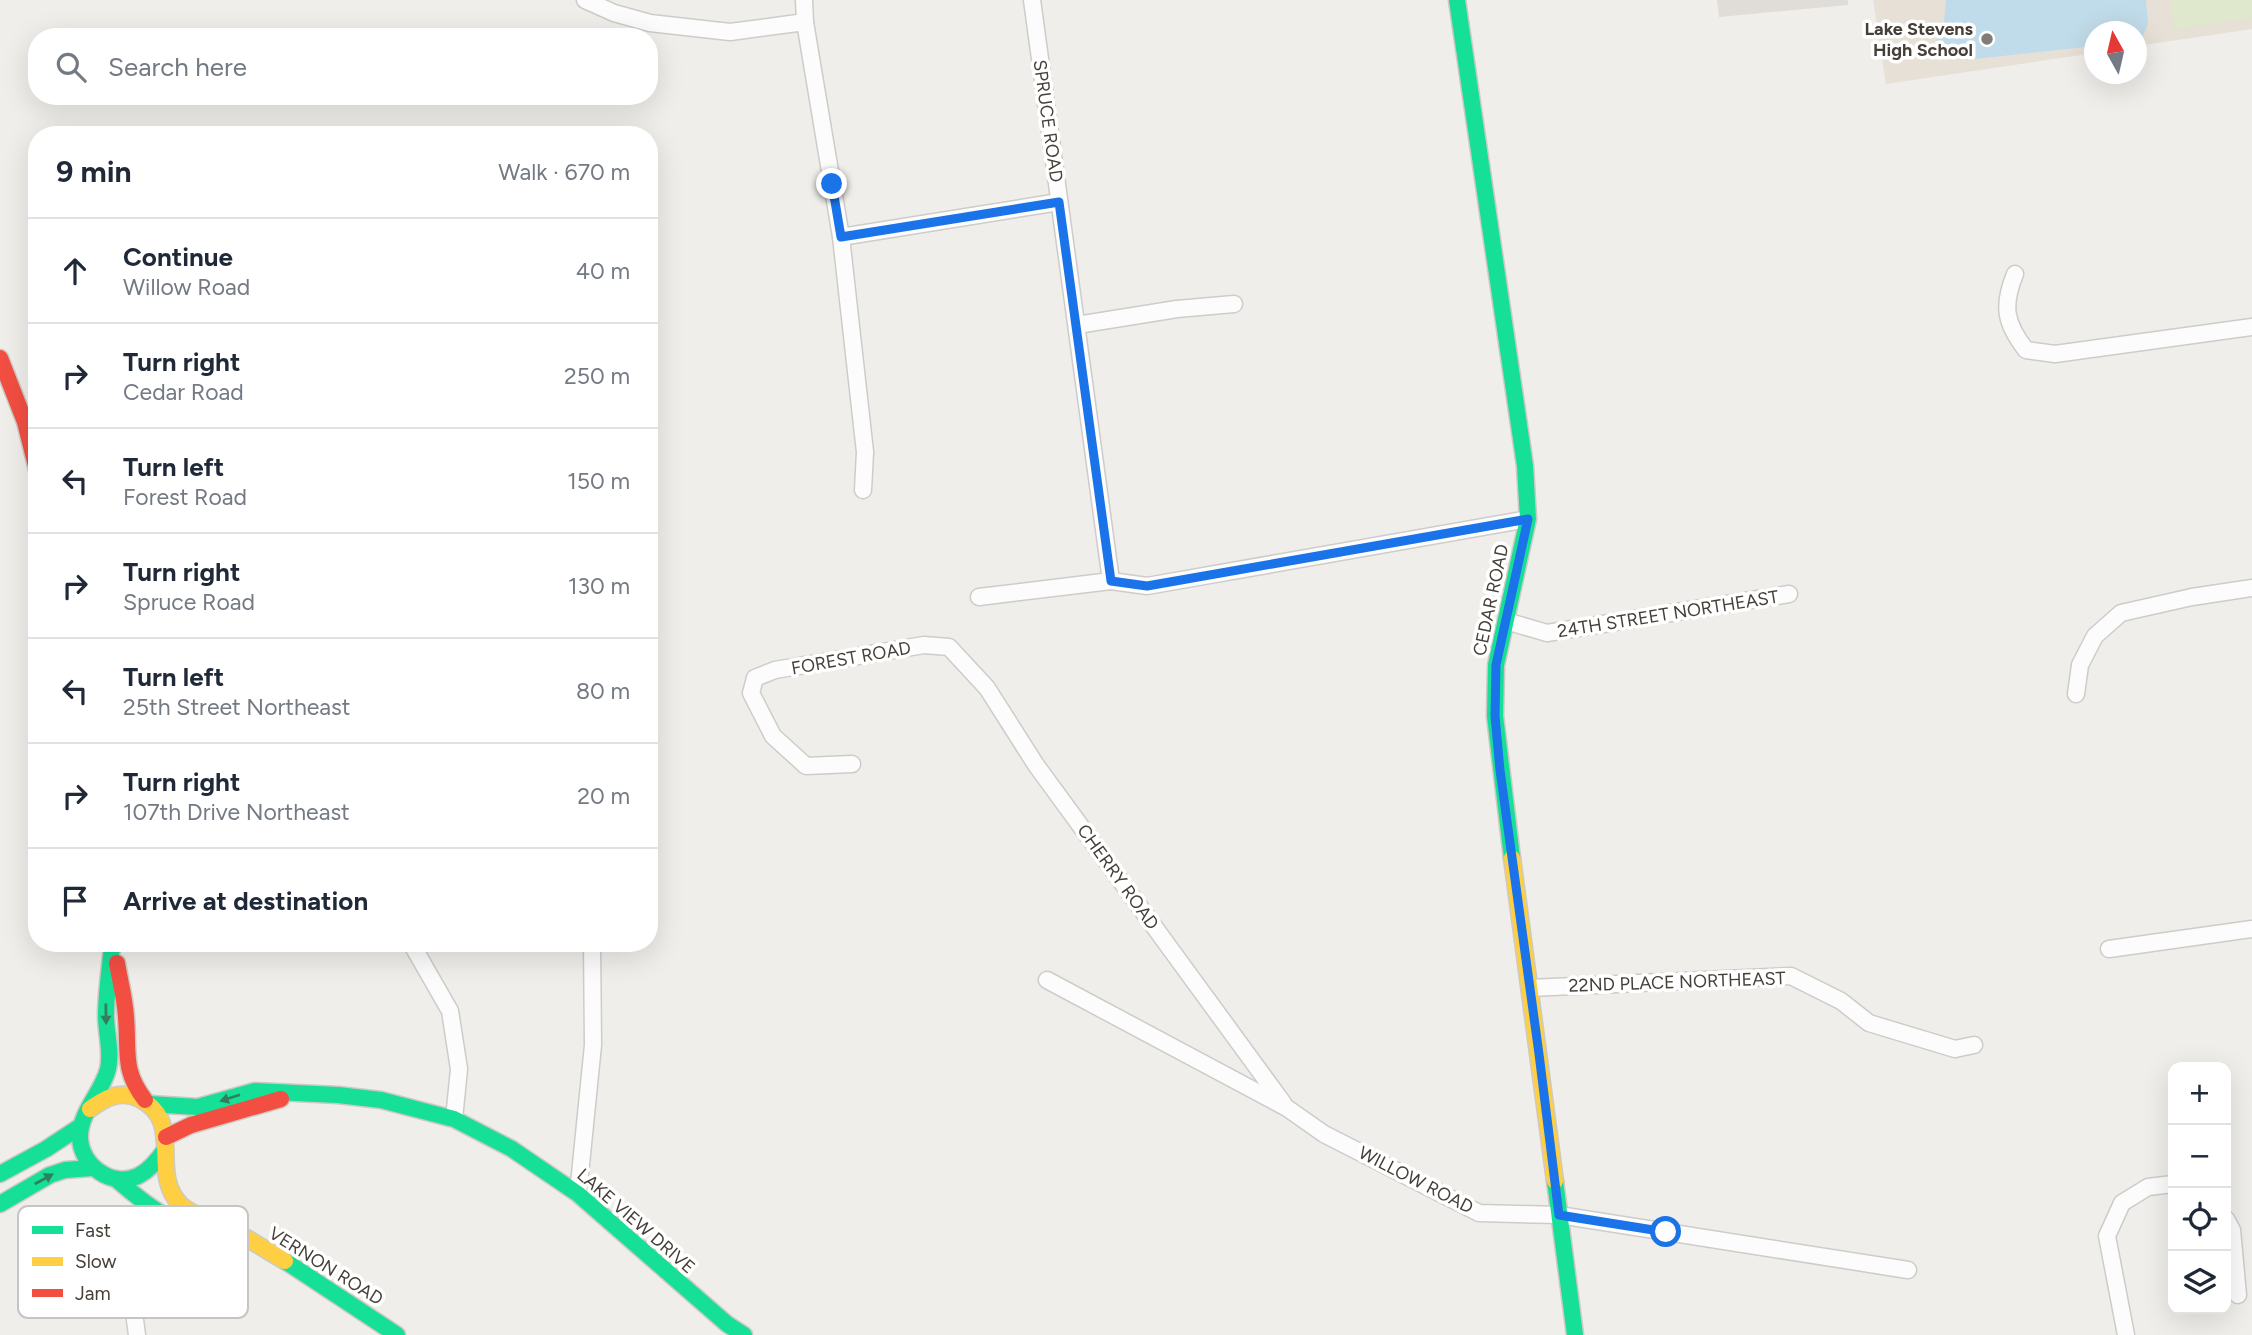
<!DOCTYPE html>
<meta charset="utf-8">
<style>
body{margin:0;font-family:Figtree,sans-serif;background:#f2f2f3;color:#1f2937}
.controls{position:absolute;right:21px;bottom:21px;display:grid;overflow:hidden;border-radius:14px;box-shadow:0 7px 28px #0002}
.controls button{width:63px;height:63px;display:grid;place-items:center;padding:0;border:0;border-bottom:2px solid #e0e1e3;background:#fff;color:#1f2937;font:35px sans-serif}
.compass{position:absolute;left:2084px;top:21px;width:63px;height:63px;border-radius:50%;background:#fff;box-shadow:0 7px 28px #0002;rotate:352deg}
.stop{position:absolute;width:21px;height:21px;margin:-16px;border:5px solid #1a73e8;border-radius:50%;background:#fff}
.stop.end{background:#1a73e8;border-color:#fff;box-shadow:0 2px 7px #0008}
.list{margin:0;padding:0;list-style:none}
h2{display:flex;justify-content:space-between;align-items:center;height:91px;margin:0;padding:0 28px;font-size:30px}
h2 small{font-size:23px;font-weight:400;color:#747a83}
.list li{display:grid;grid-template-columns:46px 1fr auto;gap:21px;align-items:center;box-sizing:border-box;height:105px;padding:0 28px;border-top:2px solid #e0e1e3}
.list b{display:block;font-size:26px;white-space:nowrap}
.list p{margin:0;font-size:23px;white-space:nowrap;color:#747a83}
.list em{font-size:23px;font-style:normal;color:#747a83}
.icon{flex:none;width:38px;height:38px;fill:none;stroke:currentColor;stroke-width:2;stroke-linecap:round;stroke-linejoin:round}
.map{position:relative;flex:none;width:2252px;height:1335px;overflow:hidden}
.search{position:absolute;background:#fff;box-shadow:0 7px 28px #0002;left:28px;top:28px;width:630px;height:77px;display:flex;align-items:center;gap:18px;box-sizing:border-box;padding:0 24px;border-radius:28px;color:#747a83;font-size:26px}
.panel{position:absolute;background:#fff;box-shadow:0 7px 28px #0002;left:28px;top:126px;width:630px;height:826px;border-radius:28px}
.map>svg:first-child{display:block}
.industrial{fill:#e0ddd9}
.education{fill:#e6e0d7}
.green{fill:#dfe7cd}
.water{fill:#c0dbe9}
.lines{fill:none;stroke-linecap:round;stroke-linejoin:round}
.street-casing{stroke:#ceccc8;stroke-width:19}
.fast-casing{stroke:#cecac2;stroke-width:19}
.slow-casing{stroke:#cecac2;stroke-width:19}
.jam-casing{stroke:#cecac2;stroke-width:19}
.street{stroke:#fdfcfc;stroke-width:16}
.fast{stroke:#16e098;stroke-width:16}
.slow{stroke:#ffcf43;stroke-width:16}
.jam{stroke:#f24e42;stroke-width:16}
.oneway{fill:#327f5e}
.route{stroke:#1a73e8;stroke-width:9}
.poi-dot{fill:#817c76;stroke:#fff;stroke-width:2.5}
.labels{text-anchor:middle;stroke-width:7;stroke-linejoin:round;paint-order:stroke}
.poi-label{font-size:18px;font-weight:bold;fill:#453f38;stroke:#fff;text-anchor:end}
.street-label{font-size:18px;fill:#453f38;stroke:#fff}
.key{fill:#fff;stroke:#c7c5c3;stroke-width:2}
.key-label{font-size:19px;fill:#453f38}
</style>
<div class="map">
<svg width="2252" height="1335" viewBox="0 0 2252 1335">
<rect width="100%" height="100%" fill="#f0eeea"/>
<polygon class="industrial" points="1717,0 1848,0 1848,5 1719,17"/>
<polygon class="education" points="1873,0 2252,0 2252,29 2137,46 2136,32 2094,32 2094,53 1886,84"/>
<polygon class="green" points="2171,0 2252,0 2252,18 2173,30"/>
<polygon class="water" points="1946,0 2146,0 2148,24 2142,38 2137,39 2136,32 2094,32 2094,46 1965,60 1945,56 1937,46 1936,41 1944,21"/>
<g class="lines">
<defs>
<g id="street">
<polyline points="585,0 614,13 650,23 730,32 805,22"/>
<polyline points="804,0 805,22 841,237 865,452 863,490"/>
<polyline points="1032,0 1111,581"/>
<polyline points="841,237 1059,202"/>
<path d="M2015,274c-13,32 -10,49 11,76l29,4 197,-27"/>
<polyline points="1077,325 1177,309 1234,304"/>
<polyline points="979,597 1111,581 1147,586 1528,519"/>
<polyline points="1506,621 1547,633 1789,594"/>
<polyline points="2076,694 2080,665 2095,636 2121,613 2192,597 2252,588"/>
<polyline points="852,764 806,766 773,736 751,693 755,678 775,670 924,645 949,647 987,688 1036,765 1283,1103"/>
<polyline points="411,943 450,1011 459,1069 454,1119"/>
<polyline points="2109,949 2252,929"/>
<polyline points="1047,980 1287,1108 1324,1134 1479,1213 1559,1215 1908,1270"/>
<polyline points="1530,988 1791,976 1841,1001 1869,1023 1955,1049 1974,1045"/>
<polyline points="578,1194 593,1045 592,943"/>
<polyline points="2226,1219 2232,1230 2238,1295"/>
<polyline points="116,1260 129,1275 137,1335"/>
<polyline points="2126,1335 2107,1236 2122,1203 2148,1187 2173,1184"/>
</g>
<g id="fast">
<polyline points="1457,0 1525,466 1528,519 1496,665 1495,716 1512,858"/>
<path d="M112,946c-2,23 -6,46 -6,70 0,17 6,36 2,53 -6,24 -29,44 -28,69 1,28 32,50 58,38 12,-6 19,-16 27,-26"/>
<polyline points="150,1104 198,1107 255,1091 338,1095 381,1100 454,1119 512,1149 578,1194 727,1324 744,1335"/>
<polyline points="0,1174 46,1149 81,1126"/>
<path d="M116,1179c30,26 60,50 101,54"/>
<polyline points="1555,1181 1575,1335"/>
<polyline points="0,1204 50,1175 65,1170 92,1168"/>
<polyline points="285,1261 397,1335"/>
</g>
<g id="slow">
<polyline points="1512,858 1555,1181"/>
<path d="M90,1109c15,-11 31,-20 50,-10 45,23 9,73 40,105 12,12 33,16 48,24 20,10 38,22 57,33"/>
</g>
<g id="jam">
<polyline points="0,358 25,422 37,470"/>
<path d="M117,963c3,18 8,36 9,54 3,35 -4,53 19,83"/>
<polyline points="166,1137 191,1125 281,1099"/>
</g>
</defs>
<use href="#street" class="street-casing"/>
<use href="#fast" class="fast-casing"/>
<use href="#slow" class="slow-casing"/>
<use href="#jam" class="jam-casing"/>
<use href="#street" class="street"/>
<use href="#fast" class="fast"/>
<use href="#slow" class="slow"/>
<use href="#jam" class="jam"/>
</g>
<defs><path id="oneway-solid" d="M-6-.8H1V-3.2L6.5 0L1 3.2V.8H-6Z" transform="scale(1.75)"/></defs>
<g class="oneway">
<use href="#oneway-solid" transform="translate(106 1014) rotate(89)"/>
<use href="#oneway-solid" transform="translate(230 1098) rotate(162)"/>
<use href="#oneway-solid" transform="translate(44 1179) rotate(-29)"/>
</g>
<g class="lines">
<polyline class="route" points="832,184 841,237 1059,202 1111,581 1147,586 1528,519 1496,665 1495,716 1500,770 1539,1054 1559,1215 1666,1232"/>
</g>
<circle class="poi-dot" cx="1987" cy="39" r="7"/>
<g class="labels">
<g class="poi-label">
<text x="1973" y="35">Lake Stevens<tspan x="1973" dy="21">High School</tspan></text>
</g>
<g class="street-label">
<text transform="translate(1048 121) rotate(82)" y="6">SPRUCE ROAD</text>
<text transform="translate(1491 600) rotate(-78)" y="6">CEDAR ROAD</text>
<text transform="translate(1668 614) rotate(-9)" y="6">24TH STREET NORTHEAST</text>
<text transform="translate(851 658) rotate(-10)" y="6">FOREST ROAD</text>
<text transform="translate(1118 877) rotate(54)" y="6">CHERRY ROAD</text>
<text transform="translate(1677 982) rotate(-2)" y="6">22ND PLACE NORTHEAST</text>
<text transform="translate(1416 1180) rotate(27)" y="6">WILLOW ROAD</text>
<text transform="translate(636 1221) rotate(41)" y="6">LAKE VIEW DRIVE</text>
<text transform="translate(326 1266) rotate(32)" y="6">VERNON ROAD</text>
</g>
</g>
<rect x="18" y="1206" width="230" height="112" rx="10" class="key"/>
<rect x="32" y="1226" width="31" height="8" fill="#16e098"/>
<rect x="32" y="1257" width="31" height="9" fill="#ffcf43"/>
<rect x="32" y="1289" width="31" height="8" fill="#f24e42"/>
<g class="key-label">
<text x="75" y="1237">Fast</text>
<text x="75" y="1268">Slow</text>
<text x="75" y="1300">Jam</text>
</g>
</svg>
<div class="controls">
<button>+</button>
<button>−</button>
<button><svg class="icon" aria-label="locate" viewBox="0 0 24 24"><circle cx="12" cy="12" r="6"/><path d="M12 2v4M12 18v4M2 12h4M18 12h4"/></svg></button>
<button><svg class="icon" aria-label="layers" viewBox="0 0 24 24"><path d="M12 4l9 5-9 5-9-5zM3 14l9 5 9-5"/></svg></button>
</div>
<svg class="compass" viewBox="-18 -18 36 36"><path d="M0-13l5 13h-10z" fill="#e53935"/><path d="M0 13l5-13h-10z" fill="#747a83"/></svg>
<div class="stop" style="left:1666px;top:1232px"></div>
<div class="stop end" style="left:832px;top:184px"></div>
<div class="search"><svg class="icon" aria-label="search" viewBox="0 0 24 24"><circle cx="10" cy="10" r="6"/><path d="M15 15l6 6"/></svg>Search here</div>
<section class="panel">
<h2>9 min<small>Walk · 670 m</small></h2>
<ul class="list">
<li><svg class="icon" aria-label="ahead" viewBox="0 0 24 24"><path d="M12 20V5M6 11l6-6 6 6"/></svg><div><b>Continue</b><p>Willow Road</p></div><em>40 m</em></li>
<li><svg class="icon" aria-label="right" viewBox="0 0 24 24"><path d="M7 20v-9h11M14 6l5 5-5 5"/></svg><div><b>Turn right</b><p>Cedar Road</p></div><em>250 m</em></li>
<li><svg class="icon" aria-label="left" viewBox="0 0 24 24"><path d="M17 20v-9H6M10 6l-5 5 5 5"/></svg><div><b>Turn left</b><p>Forest Road</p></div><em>150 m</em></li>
<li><svg class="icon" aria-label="right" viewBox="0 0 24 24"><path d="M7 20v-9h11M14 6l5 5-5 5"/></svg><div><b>Turn right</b><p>Spruce Road</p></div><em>130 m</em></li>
<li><svg class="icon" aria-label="left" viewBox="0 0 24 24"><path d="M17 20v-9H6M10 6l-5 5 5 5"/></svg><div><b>Turn left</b><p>25th Street Northeast</p></div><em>80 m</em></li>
<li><svg class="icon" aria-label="right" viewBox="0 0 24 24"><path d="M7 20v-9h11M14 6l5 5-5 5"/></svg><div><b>Turn right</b><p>107th Drive Northeast</p></div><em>20 m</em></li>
<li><svg class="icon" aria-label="arrive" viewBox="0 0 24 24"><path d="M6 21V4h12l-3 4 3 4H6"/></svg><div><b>Arrive at destination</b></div></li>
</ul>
</section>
</div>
